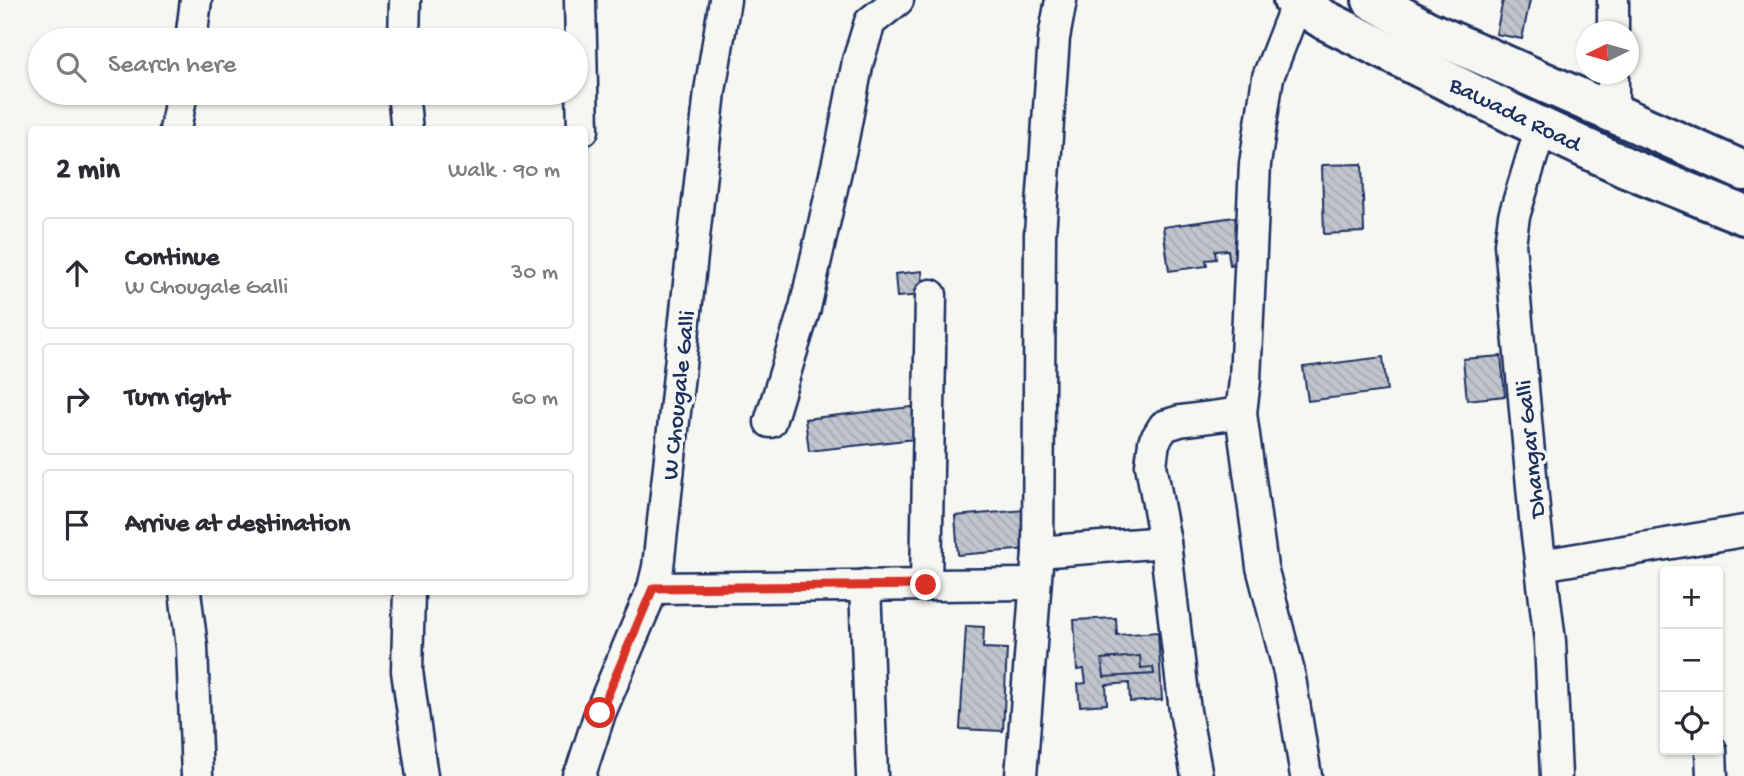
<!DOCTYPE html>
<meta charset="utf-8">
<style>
body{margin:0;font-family:"Gochi Hand",sans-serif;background:#f2f2f3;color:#2b2b33}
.controls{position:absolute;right:21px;bottom:21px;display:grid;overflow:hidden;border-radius:7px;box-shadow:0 2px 5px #0004}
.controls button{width:63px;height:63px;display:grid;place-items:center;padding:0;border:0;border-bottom:2px solid #e1e1e2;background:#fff;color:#2b2b33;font:35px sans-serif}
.compass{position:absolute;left:1576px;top:21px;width:63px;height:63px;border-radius:50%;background:#fff;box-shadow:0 2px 5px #0004;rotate:265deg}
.stop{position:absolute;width:21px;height:21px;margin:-16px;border:5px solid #d93025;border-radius:50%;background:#fff}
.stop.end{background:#d93025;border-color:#fff;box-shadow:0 2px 7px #0008}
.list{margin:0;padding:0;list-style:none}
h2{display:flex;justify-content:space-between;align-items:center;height:91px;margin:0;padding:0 28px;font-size:30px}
h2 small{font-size:23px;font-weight:400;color:#7c7c81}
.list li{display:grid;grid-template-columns:46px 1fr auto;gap:21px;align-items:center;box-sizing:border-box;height:112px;margin:0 14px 14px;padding:0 14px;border:2px solid #e1e1e2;border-radius:7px}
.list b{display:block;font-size:26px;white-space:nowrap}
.list p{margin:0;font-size:23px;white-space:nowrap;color:#7c7c81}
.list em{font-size:23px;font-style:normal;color:#7c7c81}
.icon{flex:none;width:38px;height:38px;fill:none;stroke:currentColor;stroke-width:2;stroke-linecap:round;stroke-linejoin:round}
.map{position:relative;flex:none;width:1744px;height:776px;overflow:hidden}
.search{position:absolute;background:#fff;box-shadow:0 2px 5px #0004;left:28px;top:28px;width:560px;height:77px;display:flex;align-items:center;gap:18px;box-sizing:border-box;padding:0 24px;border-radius:38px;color:#7c7c81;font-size:26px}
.panel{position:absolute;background:#fff;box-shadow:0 2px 5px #0004;left:28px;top:126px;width:560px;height:469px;border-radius:7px}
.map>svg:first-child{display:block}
.building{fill:url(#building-back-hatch);stroke:#1b2f5e;stroke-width:2}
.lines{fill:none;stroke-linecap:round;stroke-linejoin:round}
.street-casing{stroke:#1b2f5e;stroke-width:35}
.primary-casing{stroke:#1b2f5e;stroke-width:44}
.street{stroke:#f6f6f2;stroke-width:30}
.primary{stroke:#f6f6f2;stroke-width:38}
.route{stroke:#d93025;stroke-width:9}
.labels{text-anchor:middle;stroke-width:7;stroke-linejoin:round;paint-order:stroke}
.street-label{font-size:24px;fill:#1b2f5e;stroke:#f6f6f2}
</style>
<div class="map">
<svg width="1744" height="776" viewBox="0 0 1744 776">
<defs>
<pattern id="building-back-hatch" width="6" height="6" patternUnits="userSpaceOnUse" patternTransform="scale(1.75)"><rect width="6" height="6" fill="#c0c4cd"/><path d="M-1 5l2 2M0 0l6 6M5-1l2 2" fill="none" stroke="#a4a9b2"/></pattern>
</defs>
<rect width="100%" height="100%" fill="#f6f6f2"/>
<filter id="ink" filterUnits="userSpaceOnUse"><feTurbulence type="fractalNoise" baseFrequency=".0143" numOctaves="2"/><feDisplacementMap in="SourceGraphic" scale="14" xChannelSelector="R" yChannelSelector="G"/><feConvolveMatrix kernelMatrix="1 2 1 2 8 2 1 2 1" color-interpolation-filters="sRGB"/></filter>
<g filter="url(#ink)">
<g class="building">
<polygon points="1503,0 1530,0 1522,39 1496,34"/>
<polygon points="1362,164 1364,232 1324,234 1322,165"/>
<polygon points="1235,217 1241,264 1230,265 1228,250 1215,251 1216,259 1206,260 1207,266 1169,271 1163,227"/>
<polygon points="922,271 924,295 897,297 895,274"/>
<polygon points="1501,356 1505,396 1467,400 1463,359"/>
<polygon points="1383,357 1387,391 1308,401 1303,367"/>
<polygon points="920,406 923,438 809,451 805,419"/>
<polygon points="1025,510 1029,549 958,555 955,516"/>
<polygon points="1116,618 1117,635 1158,632 1162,700 1130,702 1129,683 1106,685 1107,704 1080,706 1078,684 1086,683 1084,669 1077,670 1074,620"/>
<polygon points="966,626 984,627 983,648 1007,649 1003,731 960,729"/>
<polygon points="1140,656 1141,668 1153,667 1154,674 1104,677 1102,659"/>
</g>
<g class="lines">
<defs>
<g id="street">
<polyline points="580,0 583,130"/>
<polyline points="1298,0 1268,77 1255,164 1245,380 1241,413 1262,567 1289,672 1306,776"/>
<polyline points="1613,32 1613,0"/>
<polyline points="191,40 196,0"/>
<polyline points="404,40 405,0"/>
<polyline points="403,93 407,130"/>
<polyline points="1613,112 1613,74"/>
<polyline points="1541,127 1514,216 1510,244 1535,519 1550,641 1556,776"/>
<polyline points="175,130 182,93"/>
<polyline points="770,422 805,308 842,144 858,61 870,22 898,0"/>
<polyline points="1038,552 1165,542"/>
<polyline points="1541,565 1744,531"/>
<polyline points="865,585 872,776"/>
<polyline points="926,585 931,295"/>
<polyline points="653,588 1035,584"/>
<polyline points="185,592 192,647 197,776"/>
<polyline points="409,592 407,671 422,776"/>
<polyline points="1711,750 1712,776"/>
<polyline points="578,776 580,775 600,713 653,588 658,567 710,91 725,0"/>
<polyline points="1021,776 1038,552 1040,234 1054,38 1061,0"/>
<polyline points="1197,776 1185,711 1165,542 1151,465 1154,442 1164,426 1180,421 1241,413"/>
</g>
<g id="primary">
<polyline points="1293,0 1323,19 1517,116 1628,168 1744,215"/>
<polyline points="1372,0 1426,30 1744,171"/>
</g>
</defs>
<use href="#street" class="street-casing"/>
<use href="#primary" class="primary-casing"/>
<use href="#street" class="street"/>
<use href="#primary" class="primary"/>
</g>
</g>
<g class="lines" filter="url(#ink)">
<polyline class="route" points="600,713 653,588 926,585"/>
</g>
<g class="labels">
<g class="street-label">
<text transform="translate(1516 113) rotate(26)" y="8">Bawada Road</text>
<text transform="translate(677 395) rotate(-84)" y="8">W Chougale Galli</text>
<text transform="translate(1529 449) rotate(-96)" y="8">Dhangar Galli</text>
</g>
</g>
</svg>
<div class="controls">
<button>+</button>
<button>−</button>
<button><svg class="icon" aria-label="locate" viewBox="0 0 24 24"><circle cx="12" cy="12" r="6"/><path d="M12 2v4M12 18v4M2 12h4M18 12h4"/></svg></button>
</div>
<svg class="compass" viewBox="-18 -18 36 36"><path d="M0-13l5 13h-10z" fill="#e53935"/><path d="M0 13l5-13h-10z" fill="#7c7c81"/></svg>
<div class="stop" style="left:600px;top:713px"></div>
<div class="stop end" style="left:926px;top:585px"></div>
<div class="search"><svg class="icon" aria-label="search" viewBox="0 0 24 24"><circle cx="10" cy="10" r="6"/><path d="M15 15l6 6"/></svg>Search here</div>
<section class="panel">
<h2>2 min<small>Walk · 90 m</small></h2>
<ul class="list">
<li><svg class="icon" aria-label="ahead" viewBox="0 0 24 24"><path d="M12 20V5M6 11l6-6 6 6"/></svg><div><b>Continue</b><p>W Chougale Galli</p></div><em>30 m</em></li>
<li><svg class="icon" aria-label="right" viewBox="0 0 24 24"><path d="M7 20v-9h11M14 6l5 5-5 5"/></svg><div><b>Turn right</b></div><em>60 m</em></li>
<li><svg class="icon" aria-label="arrive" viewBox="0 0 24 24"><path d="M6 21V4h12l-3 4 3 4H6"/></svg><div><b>Arrive at destination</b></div></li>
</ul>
</section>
</div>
